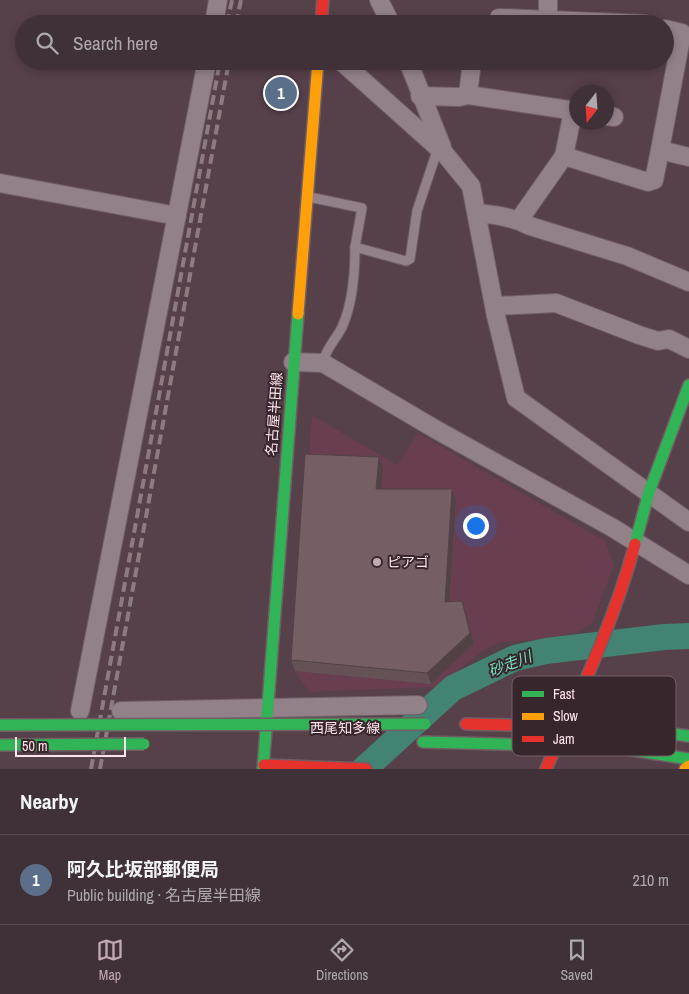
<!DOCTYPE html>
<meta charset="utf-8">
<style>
body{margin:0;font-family:"Archivo Narrow","Noto Sans JP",sans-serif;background:#47383f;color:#f1f3f6}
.compass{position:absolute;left:569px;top:85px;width:45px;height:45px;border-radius:50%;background:#403037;box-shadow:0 2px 8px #0003;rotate:197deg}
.scale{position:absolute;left:15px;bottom:12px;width:111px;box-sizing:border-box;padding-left:5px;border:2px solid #fce3ec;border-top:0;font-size:14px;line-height:18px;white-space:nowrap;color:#fce3ec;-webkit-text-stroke:4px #38262d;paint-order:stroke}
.you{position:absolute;left:475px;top:525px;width:18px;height:18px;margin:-12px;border:4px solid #fff;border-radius:50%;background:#1a73e8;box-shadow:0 0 0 8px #1a73e833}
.badge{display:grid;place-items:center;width:32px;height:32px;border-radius:50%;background:#c2aab3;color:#fff;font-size:16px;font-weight:700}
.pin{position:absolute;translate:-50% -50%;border:2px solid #fff;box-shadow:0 1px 5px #0006}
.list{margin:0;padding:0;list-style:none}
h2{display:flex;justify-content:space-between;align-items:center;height:65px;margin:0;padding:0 20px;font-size:21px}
h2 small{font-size:16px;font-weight:400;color:#aea9ad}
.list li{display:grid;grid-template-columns:32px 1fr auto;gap:15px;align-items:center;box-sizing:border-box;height:90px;padding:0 20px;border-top:1px solid #594b52}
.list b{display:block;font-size:19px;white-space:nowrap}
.list p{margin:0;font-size:16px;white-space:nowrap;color:#aea9ad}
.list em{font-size:16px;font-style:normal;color:#aea9ad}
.icon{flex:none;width:28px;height:28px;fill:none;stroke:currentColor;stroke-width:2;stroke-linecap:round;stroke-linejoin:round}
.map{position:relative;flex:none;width:689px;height:769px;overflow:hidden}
.search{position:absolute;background:#403037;box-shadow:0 2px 8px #0003;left:15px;right:15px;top:15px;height:55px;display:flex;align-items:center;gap:12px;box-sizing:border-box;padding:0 18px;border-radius:28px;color:#aea9ad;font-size:19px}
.sheet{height:155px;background:#403037}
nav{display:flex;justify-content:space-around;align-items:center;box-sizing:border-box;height:70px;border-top:1px solid #594b52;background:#403037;font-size:14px;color:#aea9ad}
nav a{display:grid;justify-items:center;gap:2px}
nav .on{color:#c2aab3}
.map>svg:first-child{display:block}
.built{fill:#693e50}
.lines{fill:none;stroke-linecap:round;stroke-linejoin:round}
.river{stroke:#428373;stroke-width:26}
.lane-casing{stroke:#705e65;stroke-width:11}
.street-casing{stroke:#705e65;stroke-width:20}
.fast-casing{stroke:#705e65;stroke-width:14}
.slow-casing{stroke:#705e65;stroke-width:14}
.jam-casing{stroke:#705e65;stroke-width:14}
.lane{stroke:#928188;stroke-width:9}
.street{stroke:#928188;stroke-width:18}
.fast{stroke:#30b455;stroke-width:11}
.slow{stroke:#ff9f0a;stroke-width:11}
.jam{stroke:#e5322d;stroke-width:11}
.rail{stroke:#8c7c82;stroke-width:4;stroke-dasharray:10 5;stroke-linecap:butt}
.fast-bridge-casing{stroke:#705e65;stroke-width:14;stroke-linecap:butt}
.fast-bridge{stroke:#30b455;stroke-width:11}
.wall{fill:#655256}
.shaded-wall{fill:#524246}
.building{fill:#755f64;stroke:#524246}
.poi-dot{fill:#c2aab3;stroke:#38262d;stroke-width:2}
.labels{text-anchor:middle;stroke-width:4;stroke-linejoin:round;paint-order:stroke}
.street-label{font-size:14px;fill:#fce3ec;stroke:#38262d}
.poi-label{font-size:14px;fill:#fce3ec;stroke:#38262d;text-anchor:start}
.water-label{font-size:15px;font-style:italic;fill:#72e0c2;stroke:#38262d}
.key{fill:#38262d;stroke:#735f66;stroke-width:1}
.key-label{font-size:14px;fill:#fce3ec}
</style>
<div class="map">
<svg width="689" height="769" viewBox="0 0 689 769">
<rect width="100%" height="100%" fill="#564049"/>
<polygon class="built" points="312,415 397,465 418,433 605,541 614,565 592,623 577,633 533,640 500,642 481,652 438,687 309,692 295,671"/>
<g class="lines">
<polyline class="river" points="364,769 453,688 515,658 546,651 664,637 689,636"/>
<defs>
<g id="lane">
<polyline points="309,197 362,208 355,247 406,261 410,259 417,211 435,157 441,151"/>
<path d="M323,363c3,-16 14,-24 20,-38 10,-24 12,-53 12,-78"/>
</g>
<g id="street">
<polyline points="379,0 391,24"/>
<polyline points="548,20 548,0"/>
<polyline points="214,24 218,0"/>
<polyline points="497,24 499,18 645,24"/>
<polyline points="341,61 445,154 471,186 496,316 516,398 689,522"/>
<polyline points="408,61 442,147"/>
<polyline points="472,61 468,95 576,111"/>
<polyline points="420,96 459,97 468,95"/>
<polyline points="606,116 614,117"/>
<polyline points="660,150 682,33 665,29"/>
<polyline points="564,156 573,111"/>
<polyline points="0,183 177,216"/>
<path d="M477,213c19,2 36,4 53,13l97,30 62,26"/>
<polyline points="519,220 564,156 648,182 654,180 660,150 689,157"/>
<polyline points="496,306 556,303 639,335 658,341 669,339 689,349"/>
<polyline points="293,362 323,363 435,429 613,528 689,575"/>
<polyline points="80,711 207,61"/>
<polyline points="121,711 418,705"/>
</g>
<g id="fast">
<polyline points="635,544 649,492 689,385"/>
<polyline points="589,727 628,728 689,736"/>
<polyline points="423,742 613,747 689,759"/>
<polyline points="263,769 298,314"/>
</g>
<g id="slow">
<polyline points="298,314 318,61"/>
<polyline points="685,769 689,766"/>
</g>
<g id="jam">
<polyline points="321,24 323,0"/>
<polyline points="466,724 589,727"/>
<polyline points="264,765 366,769"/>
<path d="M546,769c33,-74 68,-147 89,-225"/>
</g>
</defs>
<use href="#lane" class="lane-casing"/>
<use href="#street" class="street-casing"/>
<use href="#fast" class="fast-casing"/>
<use href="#slow" class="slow-casing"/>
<use href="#jam" class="jam-casing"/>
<use href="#lane" class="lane"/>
<use href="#street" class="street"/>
<use href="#fast" class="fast"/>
<use href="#slow" class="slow"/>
<use href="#jam" class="jam"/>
<g class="rail">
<polyline points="227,24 232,0"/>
<polyline points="236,24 241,0"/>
<polyline points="91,769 220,61"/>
<polyline points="100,769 229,61"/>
</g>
<defs>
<g id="fast-bridge">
<polyline points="0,725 425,724"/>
<polyline points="0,745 144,744"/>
</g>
</defs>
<use href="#fast-bridge" class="fast-bridge-casing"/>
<use href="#fast-bridge" class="fast-bridge"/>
</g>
<polygon class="wall" points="379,457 383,468 381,489 452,489 456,501 450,601 462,601 466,612 474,644 431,684 295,671 291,660"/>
<g class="shaded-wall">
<polygon points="379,457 383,468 380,500 376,489"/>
<polygon points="452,489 456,501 449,613 445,602"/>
<polygon points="462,601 466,612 474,644 431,684 427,673"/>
</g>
<polygon class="building" points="305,454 379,457 376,489 452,489 445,602 462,601 470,633 427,673 291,660"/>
<circle class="poi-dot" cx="377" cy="562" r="5"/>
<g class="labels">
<g class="street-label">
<text transform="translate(274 414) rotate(-86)" y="5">名古屋半田線</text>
<text x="345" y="733">西尾知多線</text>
</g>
<g class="poi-label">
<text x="387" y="567">ピアゴ</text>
</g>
<g class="water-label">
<text transform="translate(510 664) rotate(-21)" y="5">砂走川</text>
</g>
</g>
<rect x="512" y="676" width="164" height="80" rx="8" class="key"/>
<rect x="522" y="691" width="22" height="6" fill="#30b455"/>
<rect x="522" y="713" width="22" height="7" fill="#ff9f0a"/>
<rect x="522" y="736" width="22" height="6" fill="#e5322d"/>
<g class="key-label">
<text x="553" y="699">Fast</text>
<text x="553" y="721">Slow</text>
<text x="553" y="744">Jam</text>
</g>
</svg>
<svg class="compass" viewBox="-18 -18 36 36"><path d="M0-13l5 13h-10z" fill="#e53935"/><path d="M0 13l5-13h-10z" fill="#aea9ad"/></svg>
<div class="scale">50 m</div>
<div class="you"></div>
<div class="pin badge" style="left:281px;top:93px;background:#5c6f8a">1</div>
<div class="search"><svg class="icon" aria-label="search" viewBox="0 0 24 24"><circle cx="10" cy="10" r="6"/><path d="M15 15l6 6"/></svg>Search here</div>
</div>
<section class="sheet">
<h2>Nearby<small></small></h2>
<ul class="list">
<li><span class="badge" style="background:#5c6f8a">1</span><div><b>阿久比坂部郵便局</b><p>Public building · 名古屋半田線</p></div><em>210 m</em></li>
</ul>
</section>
<nav>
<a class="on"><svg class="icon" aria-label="map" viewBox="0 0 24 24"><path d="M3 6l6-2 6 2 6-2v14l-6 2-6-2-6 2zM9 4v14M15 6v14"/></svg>Map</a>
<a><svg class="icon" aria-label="directions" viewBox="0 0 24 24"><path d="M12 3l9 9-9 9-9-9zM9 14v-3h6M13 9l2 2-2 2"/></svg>Directions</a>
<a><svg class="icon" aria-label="saved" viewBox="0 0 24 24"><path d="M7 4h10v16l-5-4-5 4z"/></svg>Saved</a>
</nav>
